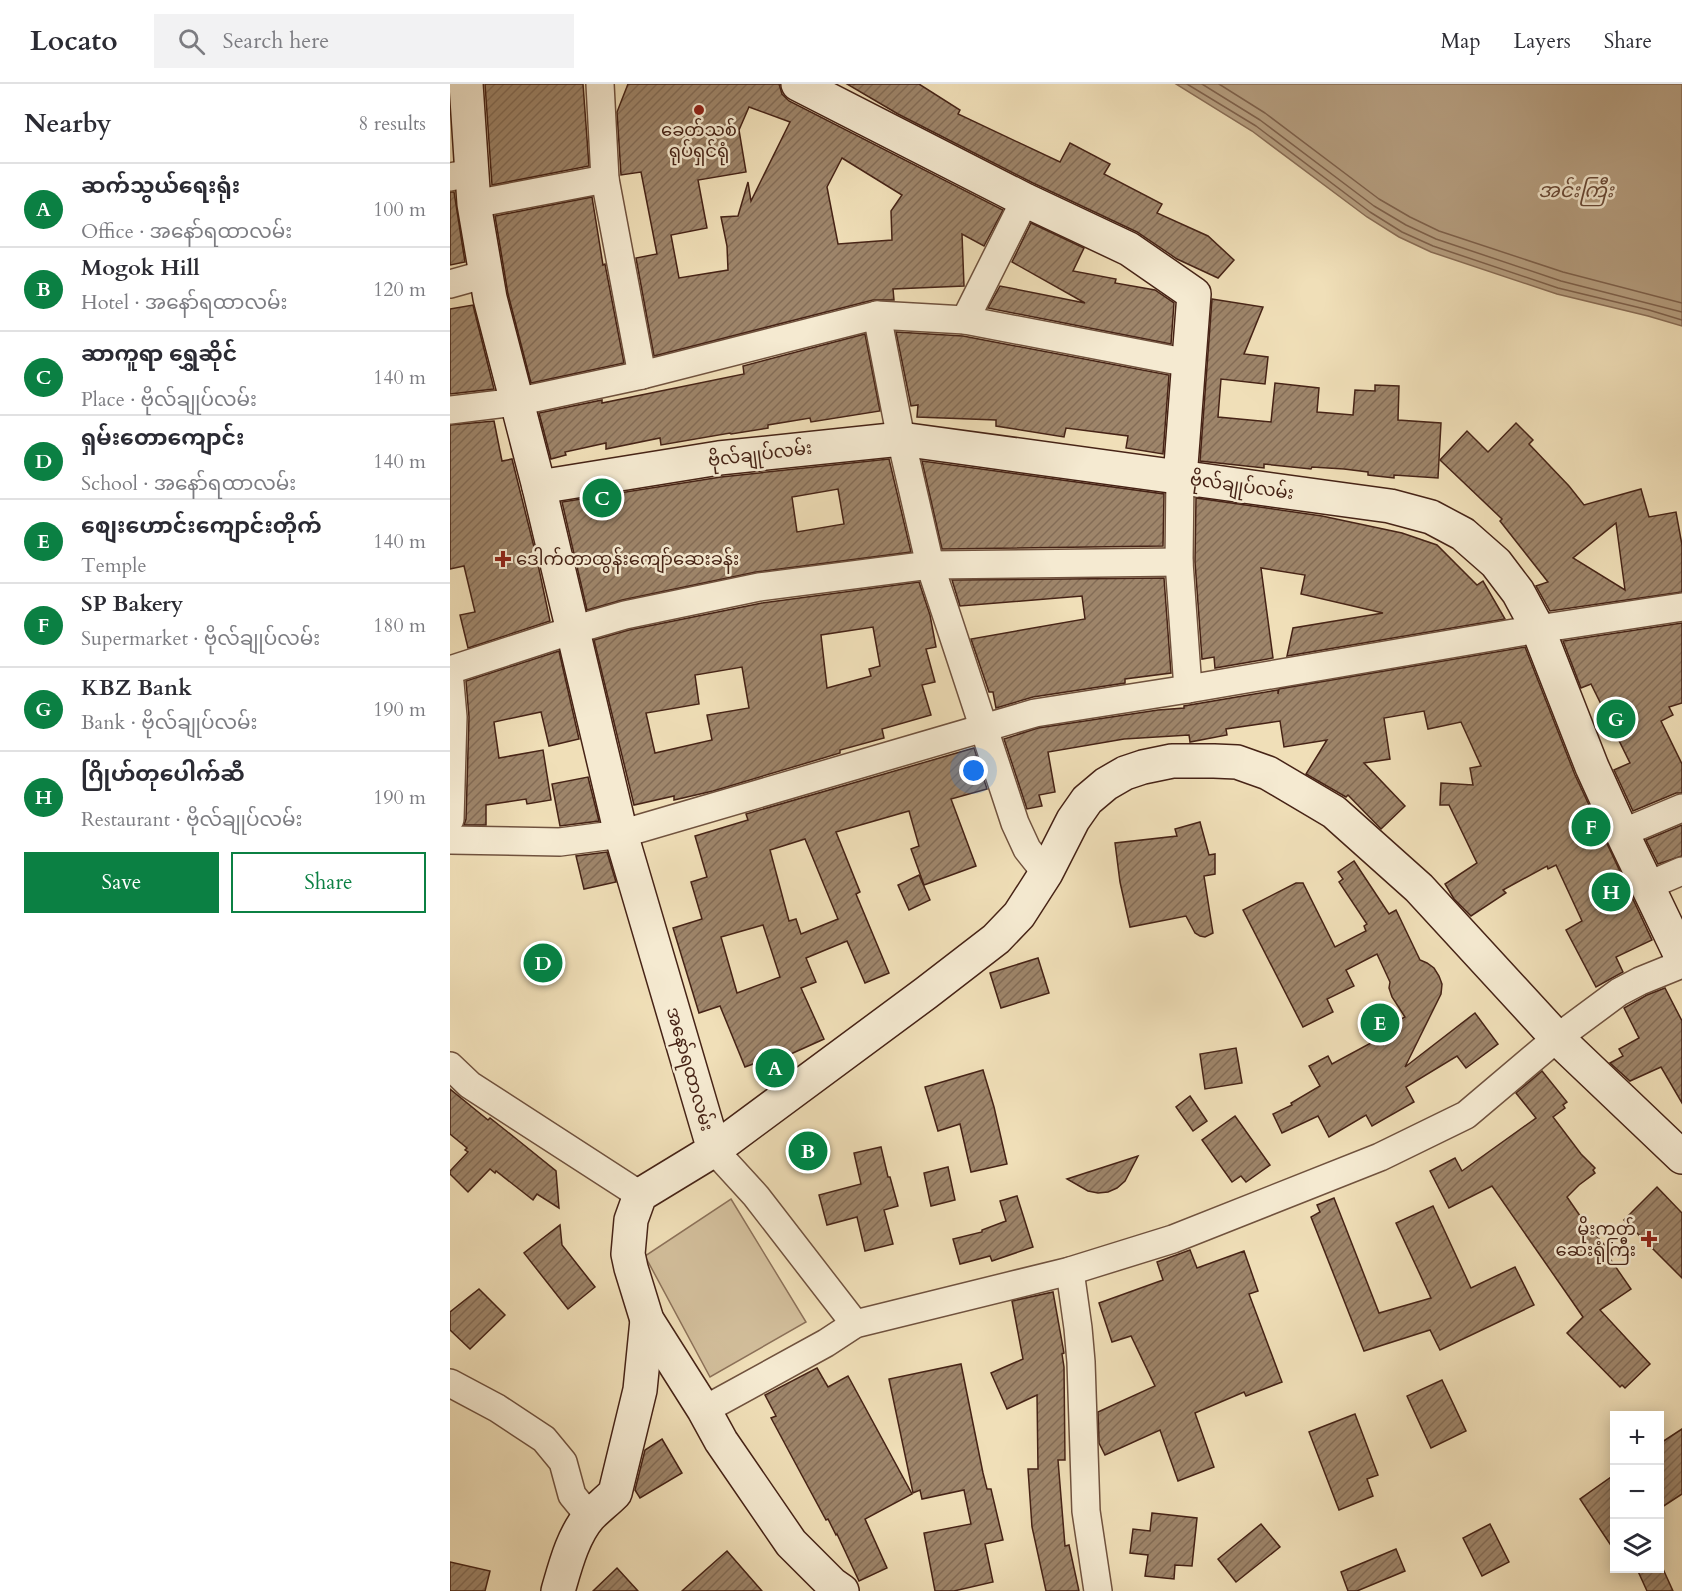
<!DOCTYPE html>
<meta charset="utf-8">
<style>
body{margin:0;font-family:Cardo,"Noto Sans Myanmar",serif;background:#f2f2f3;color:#2b2b33}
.controls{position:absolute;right:18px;bottom:18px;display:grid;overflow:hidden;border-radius:0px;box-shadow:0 3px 15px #0003}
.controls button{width:54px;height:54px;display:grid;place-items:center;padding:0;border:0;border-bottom:2px solid #e1e1e2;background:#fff;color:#2b2b33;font:30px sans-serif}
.you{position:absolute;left:524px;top:687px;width:21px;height:21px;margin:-15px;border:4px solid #fff;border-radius:50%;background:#1a73e8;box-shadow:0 0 0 9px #1a73e833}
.badge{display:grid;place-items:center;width:39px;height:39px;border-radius:50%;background:#0b8043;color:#fff;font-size:20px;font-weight:700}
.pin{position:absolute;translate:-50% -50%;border:3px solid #fff;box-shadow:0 2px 6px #0006}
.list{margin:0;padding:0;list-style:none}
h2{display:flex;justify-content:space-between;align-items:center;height:78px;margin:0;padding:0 24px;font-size:26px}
h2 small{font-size:20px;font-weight:400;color:#7c7c81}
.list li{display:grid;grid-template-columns:39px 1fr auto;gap:18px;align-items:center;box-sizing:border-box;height:84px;padding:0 24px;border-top:2px solid #e1e1e2}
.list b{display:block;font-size:22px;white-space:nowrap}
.list p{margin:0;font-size:20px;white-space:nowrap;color:#7c7c81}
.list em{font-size:20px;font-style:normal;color:#7c7c81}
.actions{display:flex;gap:12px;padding:18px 24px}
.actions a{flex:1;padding:14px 0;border:2px solid #0b8043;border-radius:0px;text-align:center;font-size:21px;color:#0b8043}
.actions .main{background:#0b8043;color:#fff}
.icon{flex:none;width:33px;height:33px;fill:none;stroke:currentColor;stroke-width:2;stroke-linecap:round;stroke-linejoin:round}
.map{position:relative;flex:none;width:1232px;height:1507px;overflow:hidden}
header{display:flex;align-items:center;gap:36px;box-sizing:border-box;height:84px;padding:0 30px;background:#fff;border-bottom:2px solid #e1e1e2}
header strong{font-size:28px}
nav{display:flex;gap:33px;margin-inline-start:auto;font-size:21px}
.search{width:420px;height:54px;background:#f2f2f3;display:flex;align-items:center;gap:15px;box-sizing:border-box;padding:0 21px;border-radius:0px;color:#7c7c81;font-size:22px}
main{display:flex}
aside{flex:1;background:#fff}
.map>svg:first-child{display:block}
.pitch{fill:#d3bf9c;stroke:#8c7159;stroke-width:1.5}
.water{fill:#b69f81;stroke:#896d56;stroke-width:1.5}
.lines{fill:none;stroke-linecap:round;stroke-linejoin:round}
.shore{stroke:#7e614c;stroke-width:1.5}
.building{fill:url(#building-hatch);stroke:#462316;stroke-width:1.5;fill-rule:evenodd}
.street-casing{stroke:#70523e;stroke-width:30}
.secondary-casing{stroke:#462316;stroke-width:36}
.street{stroke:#f5ead1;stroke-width:27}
.secondary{stroke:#f5ead1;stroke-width:33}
.poi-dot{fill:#8f2418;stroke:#f5ead1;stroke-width:2}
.labels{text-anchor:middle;stroke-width:5;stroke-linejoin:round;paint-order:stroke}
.poi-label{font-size:18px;fill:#462316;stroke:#f5ead1}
.street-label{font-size:18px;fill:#462316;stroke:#f5ead1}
.water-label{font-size:20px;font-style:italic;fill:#684836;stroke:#f5ead1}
</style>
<header>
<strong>Locato</strong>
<div class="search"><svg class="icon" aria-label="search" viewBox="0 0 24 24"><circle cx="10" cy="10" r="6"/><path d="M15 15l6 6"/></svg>Search here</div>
<nav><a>Map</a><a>Layers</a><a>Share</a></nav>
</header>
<main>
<aside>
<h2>Nearby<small>8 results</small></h2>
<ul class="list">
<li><span class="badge">A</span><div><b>ဆက်သွယ်ရေးရုံး</b><p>Office · အ‌နော်‌ရထာလမ်း</p></div><em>100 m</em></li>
<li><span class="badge">B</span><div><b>Mogok Hill</b><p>Hotel · အ‌နော်‌ရထာလမ်း</p></div><em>120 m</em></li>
<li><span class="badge">C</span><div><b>ဆာကူရာ ရွှေဆိုင်</b><p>Place · ဗိုလ်‌ချုပ်‌လမ်း</p></div><em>140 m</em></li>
<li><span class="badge">D</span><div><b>ရှမ်းတောကျောင်း</b><p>School · အ‌နော်‌ရထာလမ်း</p></div><em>140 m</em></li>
<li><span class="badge">E</span><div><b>စျေးဟောင်းကျောင်းတိုက်</b><p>Temple</p></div><em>140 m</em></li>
<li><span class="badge">F</span><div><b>SP Bakery</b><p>Supermarket · ဗိုလ်‌ချုပ်‌လမ်း</p></div><em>180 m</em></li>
<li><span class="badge">G</span><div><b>KBZ Bank</b><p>Bank · ဗိုလ်‌ချုပ်‌လမ်း</p></div><em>190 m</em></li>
<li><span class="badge">H</span><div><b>ဂြိုဟ်တုပေါက်ဆီ</b><p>Restaurant · ဗိုလ်‌ချုပ်‌လမ်း</p></div><em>190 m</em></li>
</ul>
<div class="actions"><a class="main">Save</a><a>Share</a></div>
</aside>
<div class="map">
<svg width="1232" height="1507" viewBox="0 0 1232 1507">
<defs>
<pattern id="building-hatch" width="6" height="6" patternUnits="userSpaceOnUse" patternTransform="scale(1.5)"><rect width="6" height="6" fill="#9e856a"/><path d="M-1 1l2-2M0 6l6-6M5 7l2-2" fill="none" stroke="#836c56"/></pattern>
</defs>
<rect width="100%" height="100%" fill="#f0dfb8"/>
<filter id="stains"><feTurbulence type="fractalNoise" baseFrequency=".00333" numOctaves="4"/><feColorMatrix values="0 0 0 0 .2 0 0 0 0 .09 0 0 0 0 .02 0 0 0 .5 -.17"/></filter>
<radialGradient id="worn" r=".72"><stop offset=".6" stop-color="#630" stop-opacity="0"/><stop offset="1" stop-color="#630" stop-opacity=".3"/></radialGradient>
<polygon class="pitch" points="281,1115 356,1238 260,1293 195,1172"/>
<polygon class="water" points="726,0 1232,0 1232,242 1198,232 1107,210 981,168 949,153 917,133 802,47"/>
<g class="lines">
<g class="shore">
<polyline points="737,0 806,42 920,128 952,148 983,162 1108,204 1199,226 1232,236"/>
<polyline points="752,0 810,36 924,122 956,141 986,155 1111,197 1232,228"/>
<polyline points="769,0 815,29 929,115 960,133 989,147 1113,188 1232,219"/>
</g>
</g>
<g class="building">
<polygon points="35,0 133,0 139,82 42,101"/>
<path d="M178,0h151l3,10 7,7 214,109 -19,36 -22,-12 2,52 -71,3 1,11h-21l-219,56 -18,-98 21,-4 -16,-82 -20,3 -4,-63zM299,23l41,15 -39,79 -3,-19 -10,34 -17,1 6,29 1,24 -49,8 -8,-43 36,-7 -9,-48 48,-8 -7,-42zM392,74l60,37 -11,16 1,29 -54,4 -11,-57z"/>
<polygon points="397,0 469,0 510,26 508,30 610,78 620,59 660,80 654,90 712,120 707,129 758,152 784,176 768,194 727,175 687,148 583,99 448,30"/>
<polygon points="0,108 4,108 15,178 0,181"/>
<polygon points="142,113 153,181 155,180 174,279 81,299 58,210 45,132"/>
<polygon points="581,139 634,164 623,187 666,195 665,199 705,206 724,219 721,260 538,224 550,202 635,219 562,178"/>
<polygon points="762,215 813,223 794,270 818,273 815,300 771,295 768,333 821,338 825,299 869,304 867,328 903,331 905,306 925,307 925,301 949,302 948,336 991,339 988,394 944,391 944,394 918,391 918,388 894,385 862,383 861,385 814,380 814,384 750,377"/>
<polygon points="23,221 44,305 0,310 0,225"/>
<polygon points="446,248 513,252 719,291 713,370 676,364 678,352 616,344 614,353 546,342 546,336 467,333 468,321 461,322"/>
<polygon points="415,250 430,327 361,338 360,334 318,341 318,344 281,350 280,349 211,361 210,354 156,365 156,359 115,368 116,371 101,375 89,329 152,316 152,319 294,290 293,282"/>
<polygon points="44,337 52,377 62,375 86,471 100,537 18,564 10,531 25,528 14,482 0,485 0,341"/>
<path d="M1066,339l17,17 -4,4 40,42 15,19 57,-16 8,28 27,-5 6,33v47l-132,19 -14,-25 12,-4 -48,-61 2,-2 -62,-59 27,-29 21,21zM1166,439l9,67 -52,-32z"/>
<path d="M439,375l22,93 -155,20 -134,28 -35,10 -25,-108 159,-25zM388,405l6,35 -47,8 -5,-35z"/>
<polygon points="472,377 714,410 713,462 492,465"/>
<polygon points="746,414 872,432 952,449 987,461 1027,501 1033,497 1055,535 837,572 843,544 933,529 851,510 855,491 811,484 823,574 765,584 764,573 752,575 745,478"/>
<polygon points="714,494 721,589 675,595 675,599 583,613 546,624 543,608 539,608 521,555 635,535 632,512 510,522 502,496"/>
<path d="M469,498l11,33 6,32 -10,2 9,33 -13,3 9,30 -49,14 2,9 -44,12v3l-127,38 -39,9v-4l-40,9 -40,-165 35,-10 133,-27zM423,543l7,39 -11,3 2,7 -44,12 -6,-53zM292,583l7,41 -42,7 5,25 -57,13 -9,-40 53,-9 -4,-29z"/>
<polygon points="1232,539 1232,619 1219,623 1223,631 1211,637 1232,680 1232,709 1226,709 1183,727 1164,686 1180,679 1141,600 1131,604 1113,557"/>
<polygon points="1075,563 1125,691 1202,856 1166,873 1173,888 1146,903 1116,846 1132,837 1106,781 1098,785 1097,782 1053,806 1056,809 1021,832 1004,815 995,800 1027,779 999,721 990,721 991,699 1023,701 1020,684 1031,682 1011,638 978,645 974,627 934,634 940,675 914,679 955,722 931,745 898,711 896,713 856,690 877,656 834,663 830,637 776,645 777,651 740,658 739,651 674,655 598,668 605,708 589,711 592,722 577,725 554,655 588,644 708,626 734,624 734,622 828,606 828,610 829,605"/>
<polygon points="109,567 129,655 99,662 91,628 44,638 49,674 93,666 101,716 77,720 76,715 36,721 36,741 14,741 16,735 19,633 16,597"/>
<path d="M524,664l13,41 -36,10 25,67 -52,19 -13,-36 8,-3 -10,-35 -73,21 24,60 -4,2 33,79 -24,10 -18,-42 -41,17 10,24 -15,6 23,51 -51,23 1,3 -17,7 -4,-8 -8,3 -25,-61 -21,7 -26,-85 29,-9 -11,-37 16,-5 -12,-41 53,-16 -2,-6zM355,755l33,80 -37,15 -5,-15 -7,2 -19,-71zM313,841l17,52 -43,16 -16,-56z"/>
<polygon points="138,693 149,737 110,742 102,700"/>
<polygon points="750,738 759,771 765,770 765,790 754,792 763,849 755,853 750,852 745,849 736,832 680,843 670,798 665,759 727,752 725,745"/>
<polygon points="1232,741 1232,772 1208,780 1196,756"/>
<polygon points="157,768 166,798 134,805 126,772"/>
<polygon points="904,777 939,830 946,826 970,876 977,879 984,884 989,892 992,900 991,910 955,983 1025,929 1048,960 1016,984 1007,972 956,1003 964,1018 922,1042 916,1031 879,1053 868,1032 832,1049 823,1030 842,1021 841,1019 870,1002 859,982 878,972 882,980 930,954 933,960 935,944 955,933 942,913 939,904 940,898 927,870 896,886 904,902 877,915 883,928 853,943 793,826 846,799 853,799 885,863 916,847 914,842 917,840 889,798 893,795 888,788"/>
<polygon points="469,791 480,816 459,826 448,801"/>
<polygon points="588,874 599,909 551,924 540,889"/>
<polygon points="1215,904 1232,937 1232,1019 1211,983 1180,997 1160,979 1173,972 1169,965 1189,954 1174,924 1197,911"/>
<polygon points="786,964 792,999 755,1005 750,970"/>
<polygon points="533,986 544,1023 557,1080 521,1088 510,1040 488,1047 475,1003"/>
<polygon points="1092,987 1117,1018 1113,1021 1115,1024 1103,1033 1131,1070 1145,1084 1143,1086 1145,1089 1129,1101 1117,1113 1135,1139 1159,1166 1156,1169 1181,1205 1150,1226 1200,1280 1175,1304 1172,1301 1170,1303 1117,1249 1133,1233 1042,1102 999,1124 980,1087 1005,1074 1012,1087 1086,1034 1066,1009"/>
<polygon points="0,1005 38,1036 40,1034 69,1057 106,1087 109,1124 87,1110 83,1116 46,1087 45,1089 40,1085 18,1108 0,1090 0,1087 18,1068 15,1066 17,1064 0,1050"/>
<polygon points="740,1012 757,1037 743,1047 726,1023"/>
<polygon points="785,1032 820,1081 796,1098 791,1092 782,1098 752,1056"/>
<polygon points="431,1063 438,1093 440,1093 448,1122 434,1126 443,1160 415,1167 407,1133 377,1141 369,1111 411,1100 404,1069"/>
<polygon points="688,1072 675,1097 667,1104 658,1108 648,1109 638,1107 617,1095"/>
<polygon points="498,1083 505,1116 481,1122 474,1089"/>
<polygon points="1207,1103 1232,1129 1232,1194 1174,1136"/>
<polygon points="567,1112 583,1163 542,1177 540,1172 510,1180 503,1155 532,1148 532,1146 556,1137 550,1117"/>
<polygon points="884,1114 929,1229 981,1214 946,1139 983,1122 1021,1204 1065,1183 1084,1221 990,1266 980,1246 914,1267 861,1133 870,1128 867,1121"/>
<polygon points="110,1141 112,1161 145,1203 118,1225 74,1169"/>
<polygon points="740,1166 747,1184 794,1167 808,1207 799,1210 832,1298 796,1312 794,1308 745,1329 764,1383 728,1397 710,1346 655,1371 649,1359 648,1328 705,1302 681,1252 662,1258 649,1219 713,1196 707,1178"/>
<polygon points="29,1205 55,1231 20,1265 0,1246 0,1228"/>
<polygon points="603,1208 614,1269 612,1270 614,1283 615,1376 608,1376 615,1462 619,1461 629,1507 596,1507 582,1443 578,1385 588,1385 587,1311 557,1325 541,1289 573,1275 562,1217"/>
<polygon points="511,1280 533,1389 537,1405 541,1405 553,1456 535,1460 543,1498 504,1507 485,1507 474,1449 521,1440 514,1406 472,1415 470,1406 463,1409 439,1295"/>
<polygon points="367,1284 378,1303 398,1292 462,1410 415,1435 437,1484 409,1497 387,1450 386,1451 378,1435 376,1436 321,1334 326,1332 315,1311"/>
<polygon points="992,1296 1016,1347 981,1364 957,1312"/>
<polygon points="905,1330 928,1391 917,1395 923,1412 889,1426 859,1348"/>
<polygon points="1232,1345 1232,1410 1209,1425 1209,1360"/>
<polygon points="212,1355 232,1389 190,1414 185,1406 195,1366"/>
<polygon points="1164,1391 1164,1466 1130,1415"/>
<polygon points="702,1429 747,1434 742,1482 725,1481 724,1495 695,1492 698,1471 680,1469 683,1445 700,1447"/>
<polygon points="811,1440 830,1463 786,1498 768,1475"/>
<polygon points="1040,1440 1059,1478 1032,1492 1013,1454"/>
<polygon points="946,1465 955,1487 907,1507 898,1507 891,1488"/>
<polygon points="277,1467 312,1507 232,1507"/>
<polygon points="0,1478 40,1487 35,1507 0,1507"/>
<polygon points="167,1484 188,1507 143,1507"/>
<polygon points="1187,1485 1213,1485 1223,1507 1197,1507"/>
</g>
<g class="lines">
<defs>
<g id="street">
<polyline points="150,0 155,95 192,291"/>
<polyline points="0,93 21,89"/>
<polyline points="24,120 155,95"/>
<polyline points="0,200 36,190"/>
<polyline points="427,231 515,236 575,116"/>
<polyline points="515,236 739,279"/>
<polyline points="0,326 66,318 192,291 427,231 451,355 480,481 565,739 577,765 596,789"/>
<polyline points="730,394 729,478 738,605"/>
<polyline points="0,586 123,546 175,531 309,503 480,481 729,478"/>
<polyline points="0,599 3,633 0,735"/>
<polyline points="1172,749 1232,724"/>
<polyline points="0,756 110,758 171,750 585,629 738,605 1088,545 1232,523"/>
<polyline points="1197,802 1232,787"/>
<polyline points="0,982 20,1001 190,1111"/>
<polyline points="264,1066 306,1112 405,1240"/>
<polyline points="620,1187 628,1244 631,1278 636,1427 648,1507"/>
<polyline points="0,1299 47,1324 94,1355 113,1378 122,1411 140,1433"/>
<polyline points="254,1326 376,1259 405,1240 620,1187 723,1155 930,1073 1016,1031 1107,954 1169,908 1190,897 1232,880"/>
</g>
<g id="secondary">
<polyline points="16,0 24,120 40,214 89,403 171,750 264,1066 190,1111 181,1136 178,1170 181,1184 197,1236 254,1326 271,1357 341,1459 382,1500 392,1507"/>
<polyline points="348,0 575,116 679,165 744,210 730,394"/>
<polyline points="89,403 269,374 451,355 940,422 981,433 1013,450 1046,479 1068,508 1088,545 1142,683 1172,749 1232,874"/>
<polyline points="264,1066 476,909 546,855 569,831 596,789 623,736 637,716 656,700 675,689 693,683 722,677 764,677 787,678 818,689 884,728 969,804 1107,954 1232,1073"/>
<path d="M108,1507c7,-24 15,-56 32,-75 8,-8 17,-15 25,-23l25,-103 7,-70"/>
</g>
</defs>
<use href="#street" class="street-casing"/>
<use href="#secondary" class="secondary-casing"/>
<use href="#street" class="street"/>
<use href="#secondary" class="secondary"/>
</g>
<g class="poi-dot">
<circle cx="249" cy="26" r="6"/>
<path d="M50 466h6v6h6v6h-6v6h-6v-6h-6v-6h6z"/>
<path d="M1196 1146h6v6h6v6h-6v6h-6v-6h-6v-6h6z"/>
</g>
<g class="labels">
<g class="poi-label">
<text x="249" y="52">ခေတ်သစ်<tspan x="249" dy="21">ရုပ်‌ရှင်ရုံ</tspan></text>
<text x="66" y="481" text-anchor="start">ဒေါက်တာထွန်းကျော်ဆေးခန်း</text>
<text x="1186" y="1151" text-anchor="end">မိုးကုတ်‌<tspan x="1186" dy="21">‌ဆေးရုံကြီး</tspan></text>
</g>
<g class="street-label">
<text transform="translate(310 370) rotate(-7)" y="6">ဗိုလ်‌ချုပ်‌လမ်း</text>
<text transform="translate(792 402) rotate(8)" y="6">ဗိုလ်‌ချုပ်‌လမ်း</text>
<text transform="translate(240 985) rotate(74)" y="6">အ‌နော်‌ရထာလမ်း</text>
</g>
<g class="water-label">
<text x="1126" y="113">အင်းကြီး</text>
</g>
</g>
<rect width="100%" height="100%" filter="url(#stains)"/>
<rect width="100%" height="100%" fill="url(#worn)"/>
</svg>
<div class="controls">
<button>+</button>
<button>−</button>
<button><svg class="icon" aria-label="layers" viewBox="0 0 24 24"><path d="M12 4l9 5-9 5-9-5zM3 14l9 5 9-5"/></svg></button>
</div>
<div class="you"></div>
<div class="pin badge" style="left:325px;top:984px">A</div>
<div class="pin badge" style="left:358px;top:1067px">B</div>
<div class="pin badge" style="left:152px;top:414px">C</div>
<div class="pin badge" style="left:93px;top:879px">D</div>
<div class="pin badge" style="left:930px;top:939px">E</div>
<div class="pin badge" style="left:1141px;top:743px">F</div>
<div class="pin badge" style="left:1166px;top:635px">G</div>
<div class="pin badge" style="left:1161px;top:808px">H</div>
</div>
</main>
